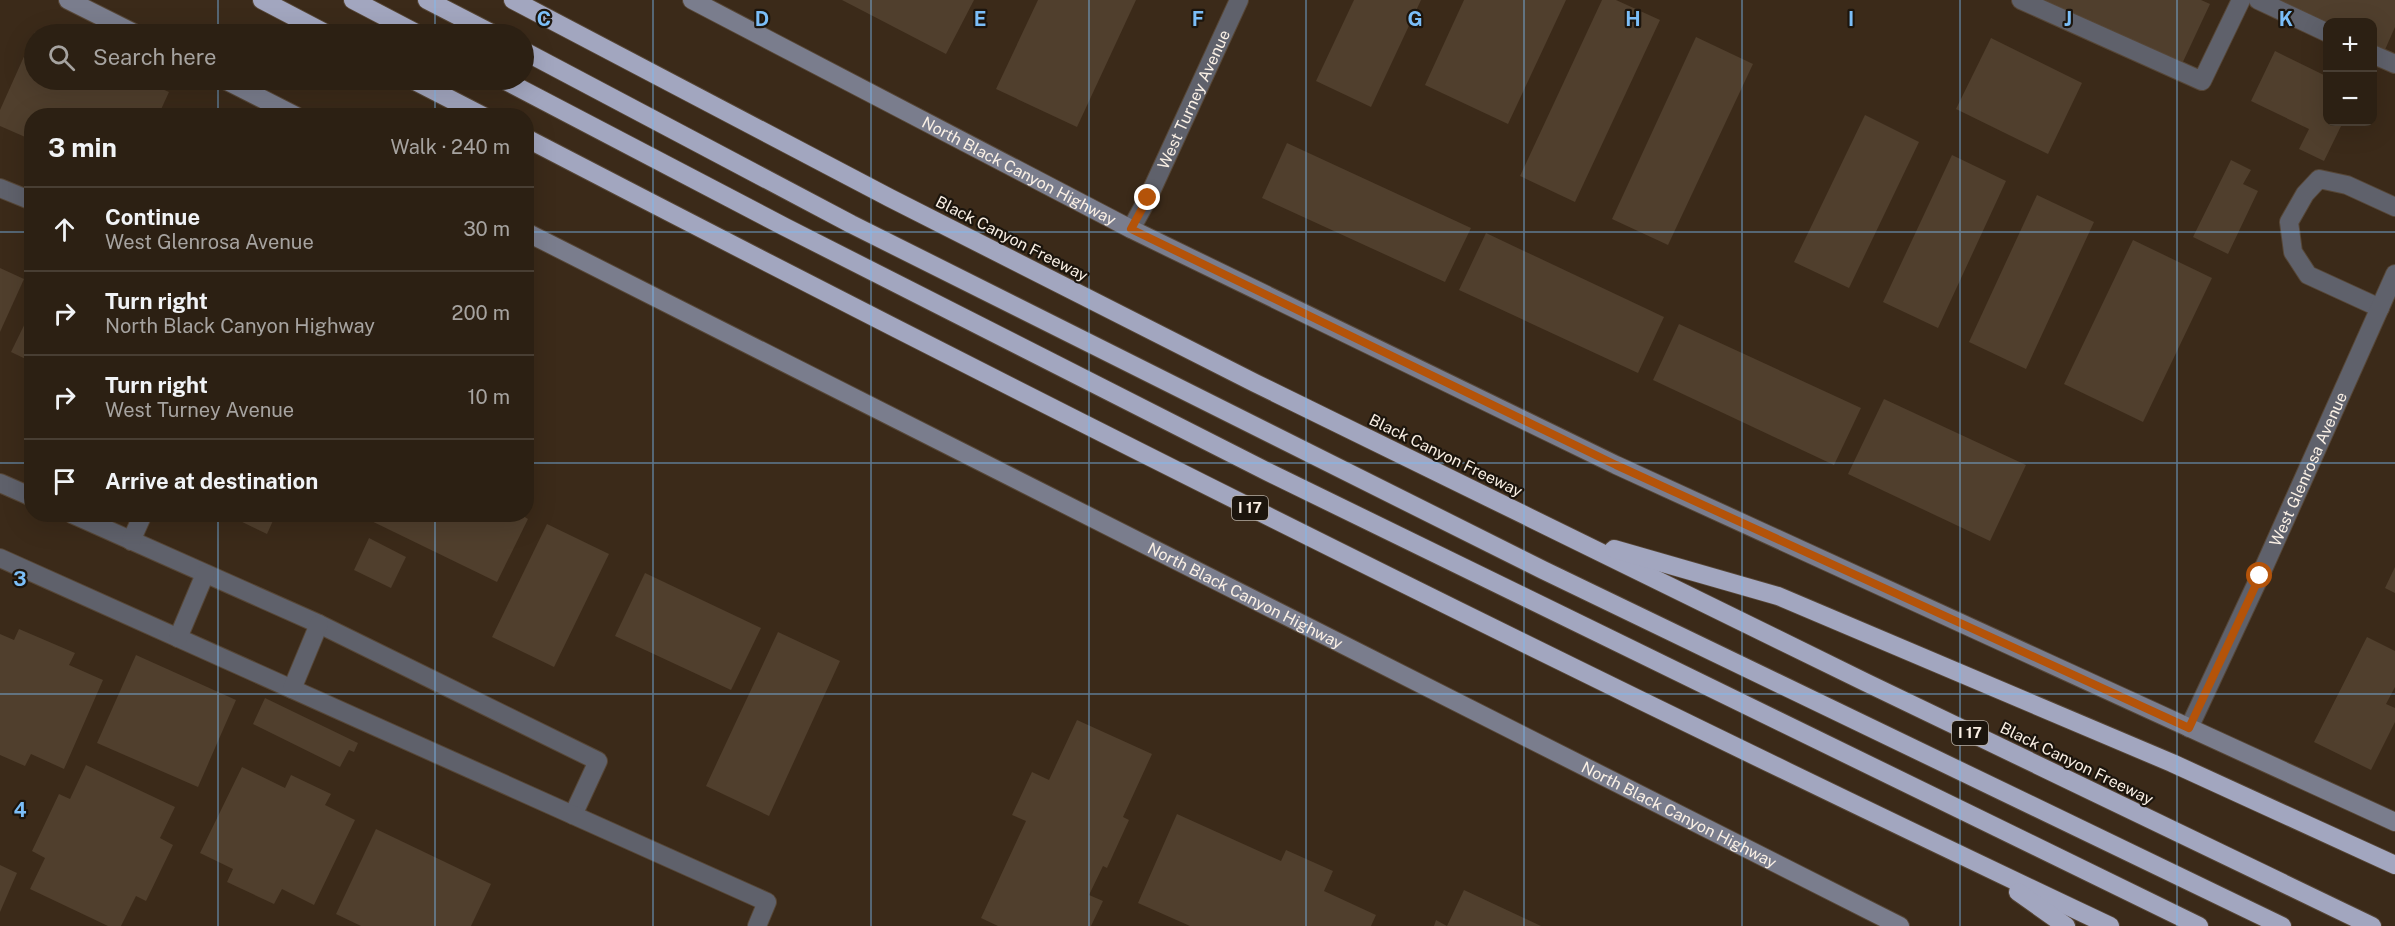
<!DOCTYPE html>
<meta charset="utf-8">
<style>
body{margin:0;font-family:"Public Sans",sans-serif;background:#34281c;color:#f1f3f6}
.controls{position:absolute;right:18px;top:18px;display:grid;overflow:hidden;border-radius:12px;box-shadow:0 6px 24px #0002}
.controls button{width:54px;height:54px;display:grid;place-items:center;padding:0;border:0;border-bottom:2px solid #483e33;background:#2c2013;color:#f1f3f6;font:30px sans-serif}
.stop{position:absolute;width:18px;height:18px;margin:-14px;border:4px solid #b45309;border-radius:50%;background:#fff}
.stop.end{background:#b45309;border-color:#fff;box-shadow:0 2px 6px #0008}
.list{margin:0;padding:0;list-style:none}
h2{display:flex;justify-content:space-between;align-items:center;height:78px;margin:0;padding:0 24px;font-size:26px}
h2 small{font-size:20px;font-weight:400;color:#a6a3a0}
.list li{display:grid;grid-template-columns:39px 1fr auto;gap:18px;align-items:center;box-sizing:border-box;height:84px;padding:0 24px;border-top:2px solid #483e33}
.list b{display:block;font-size:22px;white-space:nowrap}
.list p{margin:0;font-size:20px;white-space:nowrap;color:#a6a3a0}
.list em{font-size:20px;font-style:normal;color:#a6a3a0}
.icon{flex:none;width:33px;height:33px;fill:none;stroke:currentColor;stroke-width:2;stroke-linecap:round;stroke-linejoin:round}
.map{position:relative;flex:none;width:2395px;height:926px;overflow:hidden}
.search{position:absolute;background:#2c2013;box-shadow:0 6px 24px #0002;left:24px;top:24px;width:510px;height:66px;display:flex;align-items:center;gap:15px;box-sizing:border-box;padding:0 21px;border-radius:33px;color:#a6a3a0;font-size:22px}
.panel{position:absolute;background:#2c2013;box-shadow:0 6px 24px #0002;left:24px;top:108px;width:510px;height:414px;border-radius:24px}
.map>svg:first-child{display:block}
.building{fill:#503f2d}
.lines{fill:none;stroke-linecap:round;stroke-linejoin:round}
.lane-casing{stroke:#564636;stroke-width:20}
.street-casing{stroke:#564636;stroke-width:20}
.secondary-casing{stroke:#564636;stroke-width:20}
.highway-casing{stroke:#564636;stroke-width:20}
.lane{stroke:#5f616b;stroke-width:18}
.street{stroke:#5f616b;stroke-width:18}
.secondary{stroke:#7a7d8d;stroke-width:18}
.highway{stroke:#a2a6bf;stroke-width:18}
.route{stroke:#b45309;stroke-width:8}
.grid{fill:none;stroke:#7bbef8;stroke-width:1.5;stroke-opacity:0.55}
.labels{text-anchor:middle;stroke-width:4.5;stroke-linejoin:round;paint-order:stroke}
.shield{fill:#1c150d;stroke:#b7aea4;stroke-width:1.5}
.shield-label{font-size:15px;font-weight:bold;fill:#faf0e5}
.street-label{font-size:16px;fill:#faf0e5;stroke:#1c150d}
.grid-label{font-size:20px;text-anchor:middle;font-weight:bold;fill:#7bbef8;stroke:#1c150d;stroke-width:4.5;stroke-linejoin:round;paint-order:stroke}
</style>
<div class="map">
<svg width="2395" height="926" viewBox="0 0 2395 926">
<rect width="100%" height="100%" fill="#3b2a19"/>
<g class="building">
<polygon points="842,0 974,0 946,54"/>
<polygon points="1038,0 1136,0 1077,127 996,89"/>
<polygon points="1354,0 1421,0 1371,107 1316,81"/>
<polygon points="1464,0 1566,0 1508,124 1425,85"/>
<polygon points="1602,0 1616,0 1660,20 1575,202 1520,176"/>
<polygon points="2043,0 2201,0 2210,4 2181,66"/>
<polygon points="2270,0 2395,0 2395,27 2384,52 2372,47 2372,22 2328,22 2328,26"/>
<polygon points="35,32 41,34 34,34 34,80 141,80 169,92 158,116 32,116 32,140 0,126 0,110"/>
<polygon points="1696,37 1753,64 1668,245 1612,219"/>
<polygon points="1991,38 2082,83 2048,154 1956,109"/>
<polygon points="2275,51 2328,77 2328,122 2343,122 2324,161 2299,149 2309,129 2251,101"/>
<polygon points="1865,115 1919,142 1849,288 1794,262"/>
<polygon points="1287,143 1471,228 1445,282 1262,198"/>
<polygon points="1952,155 2006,181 1938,328 1883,302"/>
<polygon points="2231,160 2251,170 2243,184 2258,191 2228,254 2193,237"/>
<polygon points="2037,195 2094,222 2026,369 1969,342"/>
<polygon points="1486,233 1664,317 1638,373 1459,290"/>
<polygon points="2133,240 2212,278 2143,422 2064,384"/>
<polygon points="0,268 24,279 0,332"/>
<polygon points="32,309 32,362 11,352"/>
<polygon points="1679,324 1861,408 1834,465 1653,380"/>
<polygon points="1884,399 2026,465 1990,541 1848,474"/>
<polygon points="226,514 276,514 267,534"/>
<polygon points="357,514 520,514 528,519 497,582"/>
<polygon points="547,524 609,554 554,667 492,637"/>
<polygon points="369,538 406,557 391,588 354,570"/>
<polygon points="2395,567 2395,593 2385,588"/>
<polygon points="645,573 761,628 731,690 615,636"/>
<polygon points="19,629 75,653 69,665 103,680 64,769 31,754 25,766 0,755 0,634 14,640"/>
<polygon points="778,632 840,661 769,816 706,786"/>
<polygon points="2367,637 2395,651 2395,687 2386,704 2395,708 2395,722 2371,770 2314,742"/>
<polygon points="136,655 236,700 198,787 97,743"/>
<polygon points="265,698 358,743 354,752 349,750 340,767 253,724"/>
<polygon points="1077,720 1152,754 1123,817 1129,820 1107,868 1103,866 1089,895 1103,901 1091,926 998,926 981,918 1026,821 1012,815 1032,772 1049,780"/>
<polygon points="86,765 175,807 160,838 173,845 146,901 136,896 121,926 108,926 30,889 45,858 32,851 59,794 70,799"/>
<polygon points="242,767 285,788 291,775 331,794 325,805 355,820 314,905 282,889 274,904 227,882 233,869 200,853"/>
<polygon points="1177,814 1281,861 1286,850 1333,871 1324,891 1376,915 1371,926 1190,926 1138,903"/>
<polygon points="376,829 491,884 471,926 361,926 336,914"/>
<polygon points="0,865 17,873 0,912"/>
<polygon points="1464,890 1541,926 1434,926 1436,920 1447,926"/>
</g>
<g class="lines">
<defs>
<g id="lane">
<polyline points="2021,0 2202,81 2241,0"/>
<polyline points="2258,0 2328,33"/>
<polyline points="2372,54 2395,64"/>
<polyline points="0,188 32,201"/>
<polyline points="2380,308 2308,275 2293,252 2289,222 2305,194 2319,179 2347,185 2395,207"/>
<polyline points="0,483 32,497"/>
<polyline points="72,514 319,624 598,761 573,815"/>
<polyline points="131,541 143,514"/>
<polyline points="0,558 767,902 757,926"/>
<polyline points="178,638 205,574"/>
<polyline points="292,689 319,624"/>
</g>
<g id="street">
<path id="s1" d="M1131,229l17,-31 91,-198"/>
<path id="s2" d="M2189,728l71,-152 135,-302"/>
</g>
<g id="secondary">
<polyline points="68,0 136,34"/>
<path id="s3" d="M692,0l439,229 485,236 779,357"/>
<polyline points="225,80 296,116"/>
<path id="s4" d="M526,232l1374,694"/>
</g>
<g id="highway">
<polyline points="262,0 327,34"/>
<polyline points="353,0 418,34"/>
<polyline points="427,0 493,34"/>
<polyline points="513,0 890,198 1255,383 1867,683 2372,926"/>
<polyline points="524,51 851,224 1543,570 2282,926"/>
<polyline points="413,80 483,116"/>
<polyline points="504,80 785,227 1268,472 2199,926"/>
<path d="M526,138c524,272 1051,536 1584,788"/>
<polyline points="1614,549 1778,596 2172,763 2395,865"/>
<polyline points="2018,892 2066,926"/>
</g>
</defs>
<use href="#lane" class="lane-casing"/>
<use href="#street" class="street-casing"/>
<use href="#secondary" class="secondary-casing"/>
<use href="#highway" class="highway-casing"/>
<use href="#lane" class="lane"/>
<use href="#street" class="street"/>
<use href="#secondary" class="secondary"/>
<use href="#highway" class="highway"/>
</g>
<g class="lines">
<polyline class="route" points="1148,198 1131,229 1616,465 2189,728 2260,576"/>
</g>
<path class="grid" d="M218,0v34M435,0v34M653,0v926M871,0v926M1089,0v926M1306,0v926M1524,0v926M1742,0v926M1960,0v926M2177,0v926M218,80v36M435,80v36M0,232h32M526,232h1869M0,463h32M526,463h1869M218,514v412M435,514v412M0,694h2395"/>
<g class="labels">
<g class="shield">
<rect x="1232" y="496" width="36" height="24" rx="4.5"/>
<rect x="1952" y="721" width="36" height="24" rx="4.5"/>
</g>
<g class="shield-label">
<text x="1250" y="513">I 17</text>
<text x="1970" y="738">I 17</text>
</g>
<g class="street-label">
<text dy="6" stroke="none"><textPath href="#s1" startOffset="144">West Turney Avenue</textPath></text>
<text dy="6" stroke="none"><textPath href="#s3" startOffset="369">North Black Canyon Highway</textPath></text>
<text transform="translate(1012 238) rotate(27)" y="6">Black Canyon Freeway</text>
<text transform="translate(1446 455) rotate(26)" y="6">Black Canyon Freeway</text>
<text dy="6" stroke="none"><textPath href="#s2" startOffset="285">West Glenrosa Avenue</textPath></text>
<text dy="6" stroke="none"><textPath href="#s4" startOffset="806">North Black Canyon Highway</textPath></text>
<text transform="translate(2077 763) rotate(26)" y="6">Black Canyon Freeway</text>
<text dy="6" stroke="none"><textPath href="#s4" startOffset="1292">North Black Canyon Highway</textPath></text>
</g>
</g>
<g class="grid-label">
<text x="544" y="26">C</text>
<text x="762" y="26">D</text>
<text x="980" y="26">E</text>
<text x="1198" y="26">F</text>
<text x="1415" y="26">G</text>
<text x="1633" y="26">H</text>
<text x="1851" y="26">I</text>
<text x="2068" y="26">J</text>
<text x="2286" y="26">K</text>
<text x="20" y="586">3</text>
<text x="20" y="817">4</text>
</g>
</svg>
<div class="controls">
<button>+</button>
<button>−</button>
</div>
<div class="stop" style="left:2260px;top:576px"></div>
<div class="stop end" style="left:1148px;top:198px"></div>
<div class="search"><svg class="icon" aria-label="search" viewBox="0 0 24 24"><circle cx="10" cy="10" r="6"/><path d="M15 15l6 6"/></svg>Search here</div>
<section class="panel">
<h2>3 min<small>Walk · 240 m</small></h2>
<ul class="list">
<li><svg class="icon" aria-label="ahead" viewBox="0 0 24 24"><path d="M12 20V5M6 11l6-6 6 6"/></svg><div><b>Continue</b><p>West Glenrosa Avenue</p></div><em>30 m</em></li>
<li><svg class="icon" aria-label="right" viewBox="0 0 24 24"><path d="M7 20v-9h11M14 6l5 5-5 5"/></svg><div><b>Turn right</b><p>North Black Canyon Highway</p></div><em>200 m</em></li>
<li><svg class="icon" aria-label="right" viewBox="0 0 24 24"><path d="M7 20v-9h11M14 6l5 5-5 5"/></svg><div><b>Turn right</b><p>West Turney Avenue</p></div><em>10 m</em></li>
<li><svg class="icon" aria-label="arrive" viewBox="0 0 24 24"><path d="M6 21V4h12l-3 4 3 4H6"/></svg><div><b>Arrive at destination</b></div></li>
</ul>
</section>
</div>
